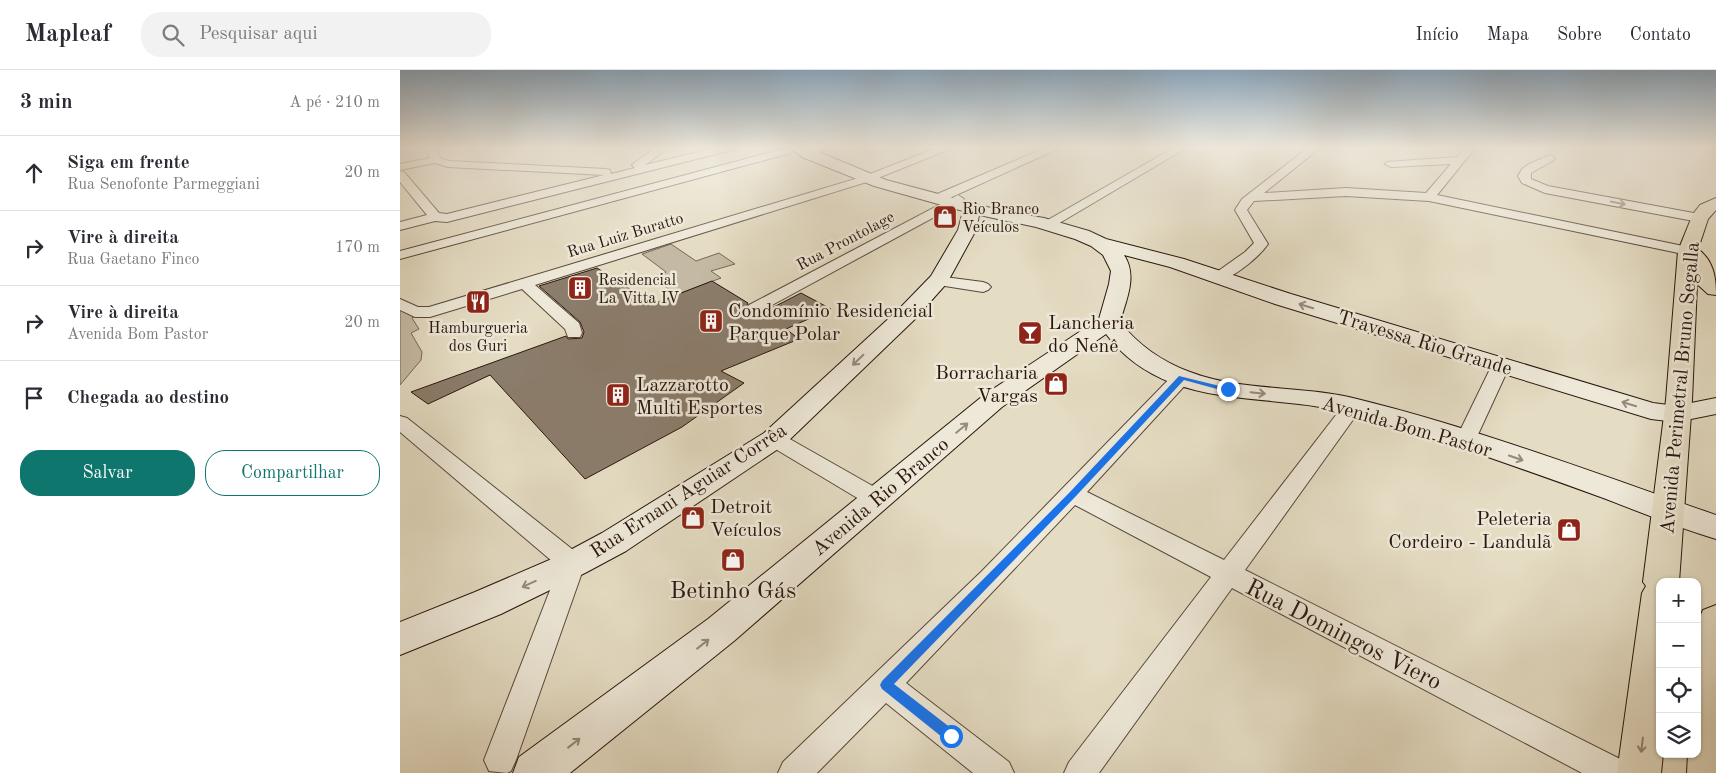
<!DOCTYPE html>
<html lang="pt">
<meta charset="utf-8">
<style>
body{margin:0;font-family:"Old Standard TT",serif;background:#f2f2f3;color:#2b2b33}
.controls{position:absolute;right:15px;bottom:15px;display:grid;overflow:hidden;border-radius:10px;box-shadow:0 1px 4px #0004}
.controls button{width:45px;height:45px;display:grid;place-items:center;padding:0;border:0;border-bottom:1px solid #e1e1e2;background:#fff;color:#2b2b33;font:25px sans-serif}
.stop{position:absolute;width:15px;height:15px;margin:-11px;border:4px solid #1a73e8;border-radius:50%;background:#fff}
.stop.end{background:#1a73e8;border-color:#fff;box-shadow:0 1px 5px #0008}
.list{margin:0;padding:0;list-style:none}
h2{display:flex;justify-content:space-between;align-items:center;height:65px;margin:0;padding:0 20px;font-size:21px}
h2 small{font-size:16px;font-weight:400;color:#7c7c81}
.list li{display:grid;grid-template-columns:32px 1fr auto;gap:15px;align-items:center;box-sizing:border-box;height:75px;padding:0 20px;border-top:1px solid #e1e1e2}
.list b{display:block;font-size:19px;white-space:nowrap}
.list p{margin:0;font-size:16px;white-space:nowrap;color:#7c7c81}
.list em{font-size:16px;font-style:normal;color:#7c7c81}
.actions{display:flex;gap:10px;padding:15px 20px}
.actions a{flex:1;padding:11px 0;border:1px solid #0f766e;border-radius:20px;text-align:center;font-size:18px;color:#0f766e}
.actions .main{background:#0f766e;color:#fff}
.icon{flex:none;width:28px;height:28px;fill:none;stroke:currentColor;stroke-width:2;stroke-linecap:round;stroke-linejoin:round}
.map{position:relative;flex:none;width:1316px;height:703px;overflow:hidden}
header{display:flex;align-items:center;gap:30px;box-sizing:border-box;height:70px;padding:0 25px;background:#fff;border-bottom:1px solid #e1e1e2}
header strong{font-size:24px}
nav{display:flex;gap:28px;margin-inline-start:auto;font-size:18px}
.search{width:350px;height:45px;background:#f2f2f3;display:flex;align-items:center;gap:12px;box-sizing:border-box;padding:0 18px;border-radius:20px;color:#7c7c81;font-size:19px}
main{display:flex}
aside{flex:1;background:#fff}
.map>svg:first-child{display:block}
.green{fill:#c4baa4;stroke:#776858}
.building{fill:#8b7d6c;stroke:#2a160d}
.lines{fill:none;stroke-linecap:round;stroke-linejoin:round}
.street-casing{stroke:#58483a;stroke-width:2}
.secondary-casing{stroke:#2a160d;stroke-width:2}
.highway-casing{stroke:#2a160d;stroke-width:2}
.street{fill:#ede8d8;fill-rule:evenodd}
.secondary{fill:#ede8d8;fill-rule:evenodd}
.highway{fill:#e4dcc3;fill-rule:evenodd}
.oneway{stroke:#958a7d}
.oneway2{stroke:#908371}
.route{fill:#1a73e8}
.labels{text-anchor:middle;stroke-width:5;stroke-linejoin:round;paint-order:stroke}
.far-poi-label{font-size:16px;fill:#2a160d;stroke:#ede8d8;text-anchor:start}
.far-street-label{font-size:16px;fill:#2a160d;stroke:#ede8d8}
.poi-label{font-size:20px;fill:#2a160d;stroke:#ede8d8;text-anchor:start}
.street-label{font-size:20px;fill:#2a160d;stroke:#ede8d8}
.near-poi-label{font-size:24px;fill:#2a160d;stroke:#ede8d8}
.near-street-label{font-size:24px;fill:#2a160d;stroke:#ede8d8}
</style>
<header>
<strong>Mapleaf</strong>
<div class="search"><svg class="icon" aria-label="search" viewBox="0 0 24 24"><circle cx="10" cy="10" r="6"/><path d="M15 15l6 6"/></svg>Pesquisar aqui</div>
<nav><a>Início</a><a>Mapa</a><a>Sobre</a><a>Contato</a></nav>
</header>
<main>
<aside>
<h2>3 min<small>A pé · 210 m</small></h2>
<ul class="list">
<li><svg class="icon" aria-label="ahead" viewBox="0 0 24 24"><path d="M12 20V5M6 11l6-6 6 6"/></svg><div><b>Siga em frente</b><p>Rua Senofonte Parmeggiani</p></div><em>20 m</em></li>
<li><svg class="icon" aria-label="right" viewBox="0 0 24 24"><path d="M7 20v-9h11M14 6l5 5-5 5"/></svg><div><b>Vire à direita</b><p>Rua Gaetano Finco</p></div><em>170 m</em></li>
<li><svg class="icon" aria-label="right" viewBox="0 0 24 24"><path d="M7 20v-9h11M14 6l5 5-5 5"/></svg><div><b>Vire à direita</b><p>Avenida Bom Pastor</p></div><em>20 m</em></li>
<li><svg class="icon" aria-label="arrive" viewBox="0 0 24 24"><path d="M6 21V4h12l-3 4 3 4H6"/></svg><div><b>Chegada ao destino</b></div></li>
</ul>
<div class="actions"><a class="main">Salvar</a><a>Compartilhar</a></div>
</aside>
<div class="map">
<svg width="1316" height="703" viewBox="0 0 1316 703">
<rect width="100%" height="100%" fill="#e4dcc3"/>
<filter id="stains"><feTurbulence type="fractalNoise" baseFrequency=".004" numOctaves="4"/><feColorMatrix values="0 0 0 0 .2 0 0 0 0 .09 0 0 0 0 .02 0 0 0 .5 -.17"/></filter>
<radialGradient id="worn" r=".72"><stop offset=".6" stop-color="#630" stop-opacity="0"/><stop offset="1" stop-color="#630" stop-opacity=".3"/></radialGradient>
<g class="green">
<polygon points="271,174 296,191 319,183 335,194 311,201 321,208 276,225 253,207 266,202 242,184"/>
<polygon points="0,238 17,244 12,248 19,259 11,263 22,282 21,290 0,315"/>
</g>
<polygon class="building" points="197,198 253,234 312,211 348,233 345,239 349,243 362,243 401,223 431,239 386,259 399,269 321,301 344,313 282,357 185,409 90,305 28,334 11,322 166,266 168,269 182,268 184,262 180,252 139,216"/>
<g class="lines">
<defs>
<g id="street">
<polygon points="25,77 35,77 40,88 49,91 206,99 210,100 211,104 235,98 232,95 234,93 256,77 269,77 245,95 318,77 337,77 336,79 47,152 35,151 0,160 0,152 27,145 0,112 0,101 4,102 39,143 47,144 204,105 48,97 35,93 0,100 0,94 30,88"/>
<polygon points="416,77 433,77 407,87 402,84"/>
<polygon points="539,77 555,77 473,110 135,215 179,253 182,263 180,267 168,267 165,259 122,219 30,247 15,247 0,240 0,229 18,237 29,237 465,106"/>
<polygon points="647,77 662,77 543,131 535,131 533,128 535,125"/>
<polygon points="775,77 788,77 651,158 646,159 639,155"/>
<path d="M909,77h12l-57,46 82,-5 80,5 25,-29 -60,3 -6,-3 2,-2 70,-5 8,-10h11l-39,48 251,52 5,1 2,3 -2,3 -5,1 -259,-54 -83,-5 -92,5 -7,9 21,34c-8,12 -40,40 -54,36l-3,-3 3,-3 31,-22 9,-9 -19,-33 7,-11z"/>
<polygon points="387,78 391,79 392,81 391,83 0,189 0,181"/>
<polygon points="1150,85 1155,88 1154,90 1131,103 1131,109 1148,116 1299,144 1306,148 1299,152 1145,123 1122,113 1118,106 1122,99 1129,94"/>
<polygon points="558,125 564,129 562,132 361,241 349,241 347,238 349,235"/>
<polygon points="537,206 583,212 588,214 591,217 588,220 583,222 532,214 529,211 532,208"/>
<polygon points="1101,290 1107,291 1110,295 1075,371 1072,376 1065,378 1058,376 1055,371 1092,295 1095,291"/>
<polygon points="782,301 789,303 791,307 789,311 687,422 824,490 946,332 953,330 960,332 963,336 960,340 845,500 1226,692 1231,703 1182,703 832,518 699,703 664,703 669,692 811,507 675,435 506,613 609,692 614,703 573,703 486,633 417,703 378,703 383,692 582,501 775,303"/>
<polygon points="0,346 7,348 182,487 185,494 116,690 111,701 107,703 89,701 84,690 159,497 0,362"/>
<polygon points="374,362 381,364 485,423 488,429 485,435 477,437 469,435 367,374 364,369 367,364"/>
</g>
<path id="secondary" d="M390,77h17l79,33 116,31 42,7 45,13 17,8 78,20 107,35 362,109 23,3 40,-8v16l-40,8 -25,-3 -376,-115 -105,-37 -46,-12c14,21 2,45 -4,67 18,23 43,40 70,50 53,20 113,13 167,27 122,30 240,75 359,116v24c-37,-11 -74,-26 -110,-40 -86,-31 -171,-62 -259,-86 -57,-16 -118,-9 -175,-30 -26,-10 -49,-26 -66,-49l-104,73 -268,234 -164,132h-57l6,-16 189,-138 276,-224 115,-76 10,-35 2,-13 -8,-16 -12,-9 -16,-7 -39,-12 -57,-12 -3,15 -29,53 -33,37 -130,125 -158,106 -41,22 -84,41 -101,41v-33l75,-30 86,-37 41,-22 162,-100 134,-123 33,-34 27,-46 5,-19 -89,-25 -72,-29z"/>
<g id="highway">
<path d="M1316,128v12l-8,9 -10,30c16,12 18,29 18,46l-8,-1 -11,-10 -5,116 -13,182h-19v172h3l-2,19h-44l25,-180 4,-7 -3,-4 23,-182 12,-149 15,-37 7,-9z"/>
<polygon points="1316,535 1316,703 1287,703 1288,684 1297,684 1298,551 1303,540"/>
</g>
</defs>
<use href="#street" class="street-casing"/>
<use href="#secondary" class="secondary-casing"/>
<use href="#highway" class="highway-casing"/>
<use href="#street" class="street"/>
<use href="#secondary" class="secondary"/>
<use href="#highway" class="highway"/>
</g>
<defs><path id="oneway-shaft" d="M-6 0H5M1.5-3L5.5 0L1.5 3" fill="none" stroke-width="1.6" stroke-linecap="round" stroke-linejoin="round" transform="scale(1.25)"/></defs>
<g class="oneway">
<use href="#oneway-shaft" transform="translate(1218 133) rotate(11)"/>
<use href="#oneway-shaft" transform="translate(906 236) rotate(-163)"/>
<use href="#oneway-shaft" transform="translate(458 290) rotate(136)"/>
<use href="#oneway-shaft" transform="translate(858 323) rotate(6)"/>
<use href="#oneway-shaft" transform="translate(1229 334) rotate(-163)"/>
<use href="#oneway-shaft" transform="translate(562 358) rotate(-40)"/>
<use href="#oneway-shaft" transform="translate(1116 388) rotate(19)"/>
<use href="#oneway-shaft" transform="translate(129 514) rotate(155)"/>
<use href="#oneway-shaft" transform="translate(303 574) rotate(-38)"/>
<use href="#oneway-shaft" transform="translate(174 673) rotate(-38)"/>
</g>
<use class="oneway2" href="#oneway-shaft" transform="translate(1242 675) rotate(97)"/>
<linearGradient id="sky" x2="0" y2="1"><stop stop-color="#8da9c0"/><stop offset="0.44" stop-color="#f3efe4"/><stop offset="1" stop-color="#f3efe4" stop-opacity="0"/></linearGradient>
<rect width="1316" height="176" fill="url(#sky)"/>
<polygon class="route" points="779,306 832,319 828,322 784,310 676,426 494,614 556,662 558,666 556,671 551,672 547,671 482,619 480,615 482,611 670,422"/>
<defs>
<symbol id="shop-square" viewBox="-11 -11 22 22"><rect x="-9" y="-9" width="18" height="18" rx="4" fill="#8f2418" stroke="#ede8d8"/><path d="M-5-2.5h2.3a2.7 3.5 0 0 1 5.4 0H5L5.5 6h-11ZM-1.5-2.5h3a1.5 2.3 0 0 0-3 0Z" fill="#fff"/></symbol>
<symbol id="building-square" viewBox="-11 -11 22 22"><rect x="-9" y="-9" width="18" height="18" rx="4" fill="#8f2418" stroke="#ede8d8"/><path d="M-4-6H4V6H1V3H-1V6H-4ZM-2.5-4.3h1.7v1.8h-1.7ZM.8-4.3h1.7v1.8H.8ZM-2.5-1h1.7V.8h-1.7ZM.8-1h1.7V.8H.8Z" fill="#fff"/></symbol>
<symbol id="restaurant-square" viewBox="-11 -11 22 22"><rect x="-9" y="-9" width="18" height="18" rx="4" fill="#8f2418" stroke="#ede8d8"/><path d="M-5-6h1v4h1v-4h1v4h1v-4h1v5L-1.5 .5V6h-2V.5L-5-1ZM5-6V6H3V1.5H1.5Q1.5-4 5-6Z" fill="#fff"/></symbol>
<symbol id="bar-square" viewBox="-11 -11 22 22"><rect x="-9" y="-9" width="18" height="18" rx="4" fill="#8f2418" stroke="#ede8d8"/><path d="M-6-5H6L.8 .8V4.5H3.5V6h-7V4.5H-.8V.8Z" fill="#fff"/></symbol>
</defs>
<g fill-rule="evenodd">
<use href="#shop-square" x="531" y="133" width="28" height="28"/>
<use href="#building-square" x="166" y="204" width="28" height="28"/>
<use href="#restaurant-square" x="64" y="218" width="28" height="28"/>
<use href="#building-square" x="297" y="237" width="28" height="28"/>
<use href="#bar-square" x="616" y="249" width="28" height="28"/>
<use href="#shop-square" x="642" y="300" width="28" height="28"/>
<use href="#building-square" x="204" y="311" width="28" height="28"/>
<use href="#shop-square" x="279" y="434" width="28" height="28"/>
<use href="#shop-square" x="1155" y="446" width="28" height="28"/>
<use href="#shop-square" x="319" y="476" width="28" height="28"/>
</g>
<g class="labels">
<g class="far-poi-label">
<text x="562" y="144">Rio Branco<tspan x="562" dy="18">Veículos</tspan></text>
<text x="198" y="215">Residencial<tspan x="198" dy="18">La Vitta IV</tspan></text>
<text x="78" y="263" text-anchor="middle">Hamburgueria<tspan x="78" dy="18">dos Guri</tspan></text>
</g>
<g class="far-street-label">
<text transform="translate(225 164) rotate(-17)" y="6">Rua Luiz Buratto</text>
<text transform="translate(445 170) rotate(-28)" y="6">Rua Prontolage</text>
</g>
<g class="poi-label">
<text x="328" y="247">Condomínio Residencial<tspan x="328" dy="23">Parque Polar</tspan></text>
<text x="648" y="259">Lancheria<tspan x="648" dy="23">do Nenê</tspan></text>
<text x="638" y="309" text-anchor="end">Borracharia<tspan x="638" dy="23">Vargas</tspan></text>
<text x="236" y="321">Lazzarotto<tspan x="236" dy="23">Multi Esportes</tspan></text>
<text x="310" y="443">Detroit<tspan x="310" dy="23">Veículos</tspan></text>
<text x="1152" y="455" text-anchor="end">Peleteria<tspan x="1152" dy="23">Cordeiro - Landulã</tspan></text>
</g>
<g class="street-label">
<text transform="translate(1025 272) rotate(17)" y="7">Travessa Rio Grande</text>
<text transform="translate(1279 318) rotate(-85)" y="7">Avenida Perimetral Bruno Segalla</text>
<text transform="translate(1007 356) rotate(16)" y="7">Avenida Bom Pastor</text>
<text transform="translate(288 420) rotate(-33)" y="7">Rua Ernani Aguiar Corrêa</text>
<text transform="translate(480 426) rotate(-40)" y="7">Avenida Rio Branco</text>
</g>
<g class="near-poi-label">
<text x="333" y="528">Betinho Gás</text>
</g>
<g class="near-street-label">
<text transform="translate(944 564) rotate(27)" y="8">Rua Domingos Viero</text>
</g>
</g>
<rect width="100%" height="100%" filter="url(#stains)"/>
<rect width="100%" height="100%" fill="url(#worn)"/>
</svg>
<div class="controls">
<button>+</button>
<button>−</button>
<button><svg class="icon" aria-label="locate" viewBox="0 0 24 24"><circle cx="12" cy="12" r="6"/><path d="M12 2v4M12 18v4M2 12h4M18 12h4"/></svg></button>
<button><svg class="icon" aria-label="layers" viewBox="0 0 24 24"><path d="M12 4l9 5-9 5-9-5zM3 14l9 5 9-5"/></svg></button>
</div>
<div class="stop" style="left:551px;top:666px"></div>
<div class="stop end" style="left:828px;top:319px"></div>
</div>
</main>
